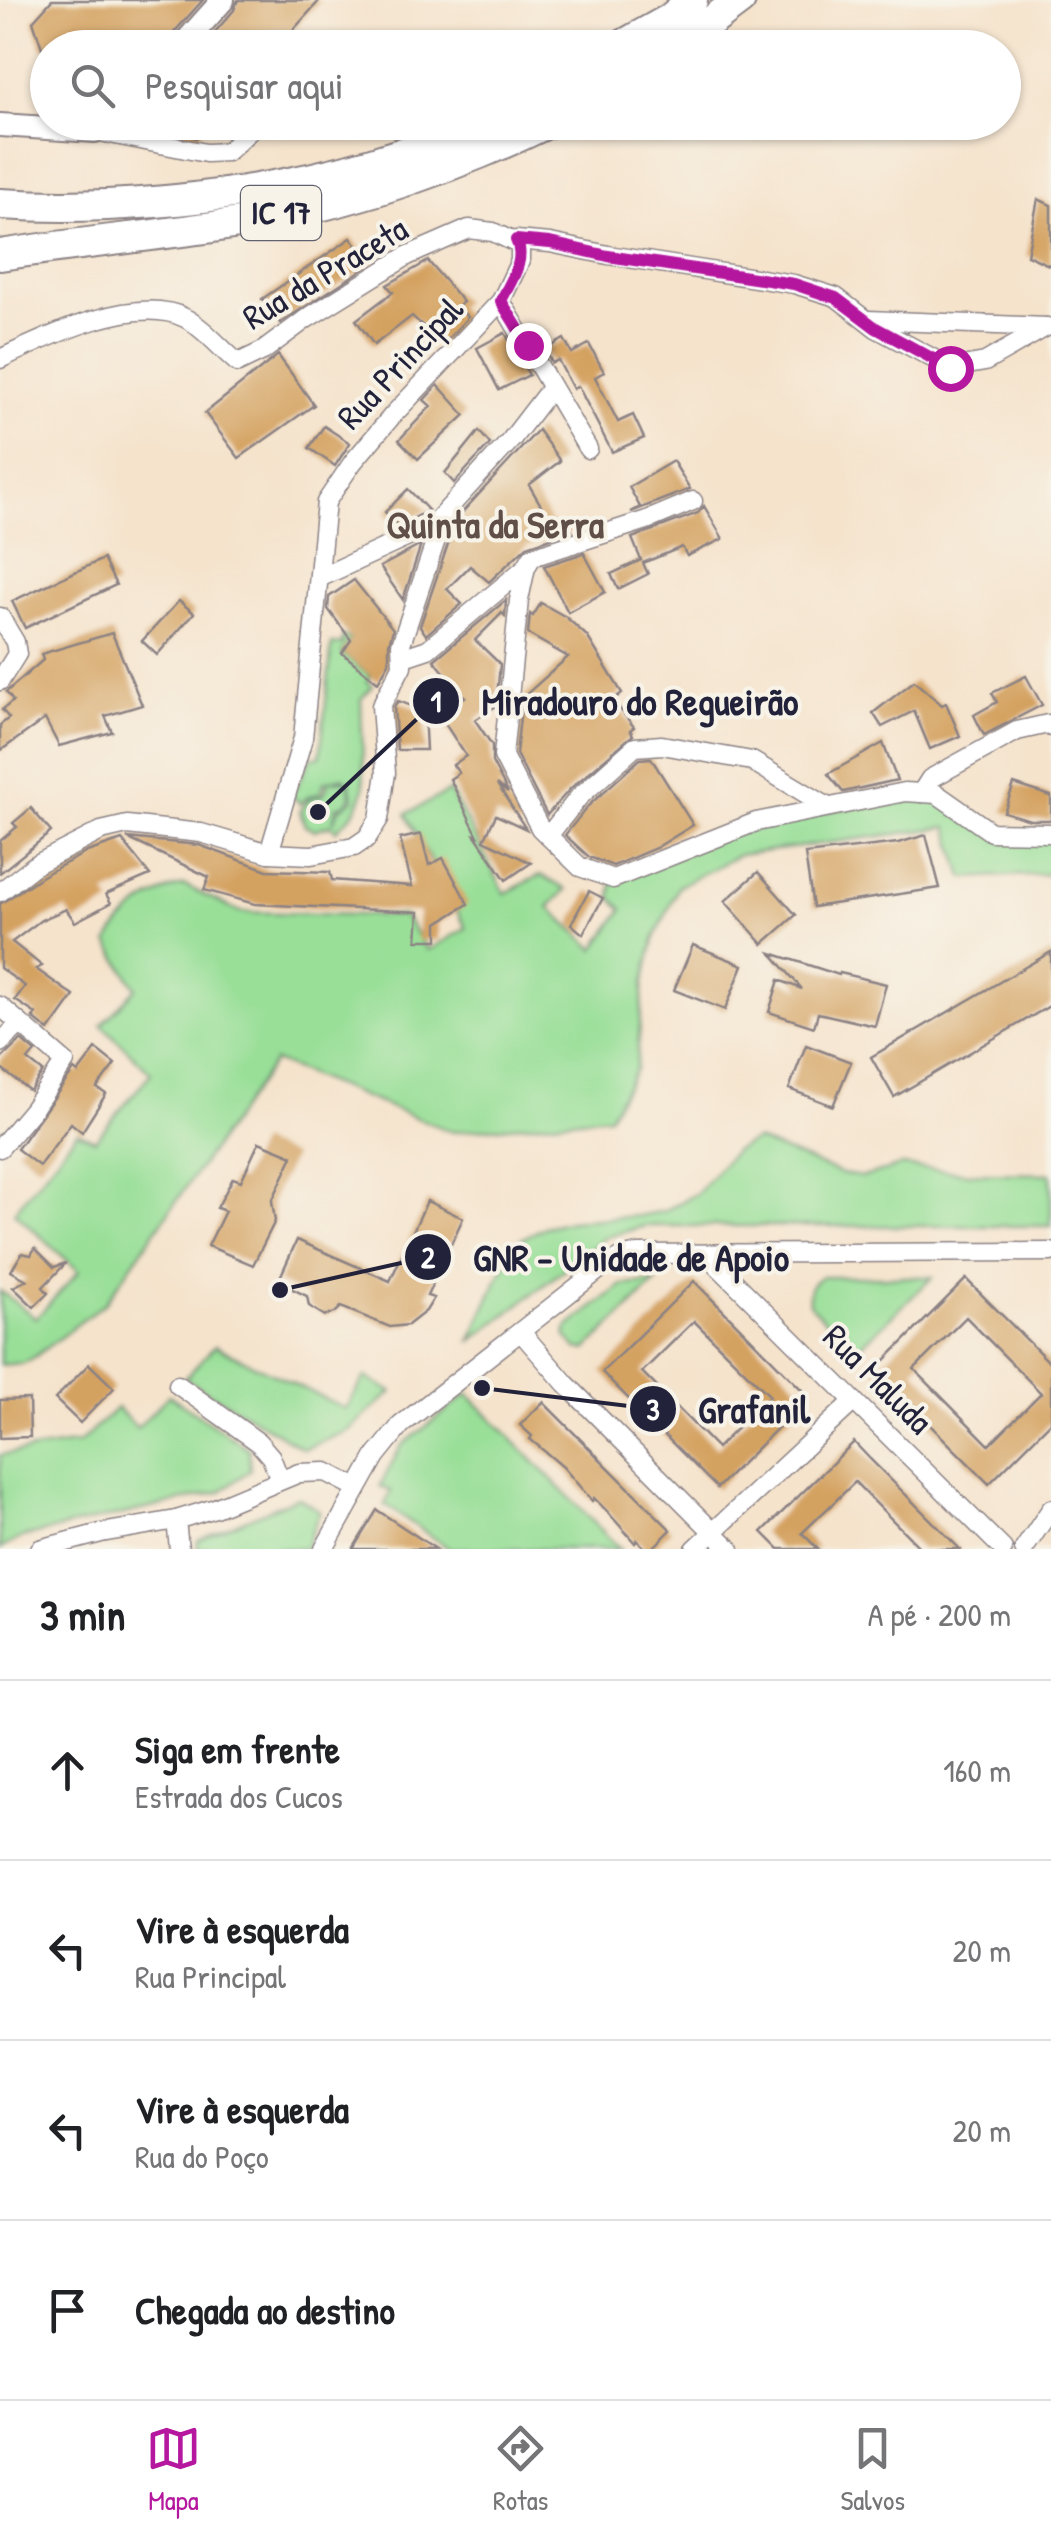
<!DOCTYPE html>
<html lang="pt">
<meta charset="utf-8">
<style>
body{margin:0;font-family:"Patrick Hand",sans-serif;background:#f6f6f6;color:#202124}
.stop{position:absolute;width:30px;height:30px;margin:-22px;border:8px solid #b5179e;border-radius:50%;background:#fff}
.stop.end{background:#b5179e;border-color:#fff;box-shadow:0 2px 10px #0008}
.list{margin:0;padding:0;list-style:none}
h2{display:flex;justify-content:space-between;align-items:center;height:130px;margin:0;padding:0 40px;font-size:42px}
h2 small{font-size:32px;font-weight:400;color:#757577}
.list li{display:grid;grid-template-columns:65px 1fr auto;gap:30px;align-items:center;box-sizing:border-box;height:180px;padding:0 40px;border-top:2px solid #e0e0e0}
.list b{display:block;font-size:38px;white-space:nowrap}
.list p{margin:0;font-size:32px;white-space:nowrap;color:#757577}
.list em{font-size:32px;font-style:normal;color:#757577}
.icon{flex:none;width:55px;height:55px;fill:none;stroke:currentColor;stroke-width:2;stroke-linecap:round;stroke-linejoin:round}
.map{position:relative;flex:none;width:1051px;height:1549px;overflow:hidden}
.search{position:absolute;background:#fff;box-shadow:0 2px 8px #0004;left:30px;right:30px;top:30px;height:110px;display:flex;align-items:center;gap:25px;box-sizing:border-box;padding:0 35px;border-radius:55px;color:#757577;font-size:38px}
.sheet{height:850px;background:#fff}
nav{display:flex;justify-content:space-around;align-items:center;box-sizing:border-box;height:140px;border-top:2px solid #e0e0e0;background:#fff;font-size:28px;color:#757577}
nav a{display:grid;justify-items:center;gap:5px}
nav .on{color:#b5179e}
.map>svg:first-child{display:block}
.green{fill:#99df98;stroke:#5e806a;stroke-width:2.5}
.building{fill:#d4a261;fill-rule:evenodd}
.lines{fill:none;stroke-linecap:round;stroke-linejoin:round}
.minor-casing{stroke:#8c8284;stroke-width:21}
.tertiary-casing{stroke:#8c8284;stroke-width:26}
.trunk-casing{stroke:#8c8284;stroke-width:34}
.minor{stroke:#fff;stroke-width:18}
.tertiary{stroke:#fff;stroke-width:22}
.trunk{stroke:#fff;stroke-width:30}
.route{stroke:#b5179e;stroke-width:12}
.labels{text-anchor:middle;stroke-width:8;stroke-linejoin:round;paint-order:stroke}
.shield{fill:#f7f3e8;stroke:#62616f;stroke-width:2.5}
.shield-label{font-size:32px;font-weight:bold;fill:#22223b}
.street-label{font-size:35px;fill:#22223b;stroke:#f7f3e8}
.neighbourhood-label{font-size:38px;font-weight:bold;fill:#604f48;stroke:#f7f3e8}
.leader{fill:none;stroke:#22223b;stroke-width:4}
.callout-dot{fill:#22223b;stroke:#f7f3e8;stroke-width:4}
.mark-label{font-size:30px;text-anchor:middle;font-weight:bold;fill:#fff}
.callout-label{font-size:38px;text-anchor:middle;font-weight:bold;fill:#22223b;stroke:#f7f3e8;stroke-width:8;stroke-linejoin:round;paint-order:stroke}
</style>
<div class="map">
<svg width="1051" height="1549" viewBox="0 0 1051 1549">
<rect width="100%" height="100%" fill="#f7f3e8"/>
<filter id="ink" filterUnits="userSpaceOnUse"><feTurbulence type="fractalNoise" baseFrequency=".01" numOctaves="2"/><feDisplacementMap in="SourceGraphic" scale="20" xChannelSelector="R" yChannelSelector="G"/><feConvolveMatrix kernelMatrix="1 2 1 2 8 2 1 2 1" color-interpolation-filters="sRGB"/></filter>
<filter id="wash" filterUnits="userSpaceOnUse"><feTurbulence type="fractalNoise" baseFrequency=".0048" numOctaves="4" result="noise"/><feDisplacementMap in="SourceGraphic" scale="40" xChannelSelector="R" yChannelSelector="G"/><feGaussianBlur stdDeviation="2.25" result="paint"/><feColorMatrix in="noise" values="0 0 0 0 0 0 0 0 0 0 0 0 0 0 0 0 0 1.4 0 .05"/><feComposite in="paint" operator="in"/></filter>
<g filter="url(#wash)">
<rect width="100%" height="100%" fill="#f5e3cc"/>
<g class="green">
<path d="M343,636l8,4 -9,13 28,23 -3,6 6,4 -12,13 3,89c-4,20 -13,29 -28,42l-6,-5 -15,5 -10,-4 -5,-15 10,-13 13,-3 6,-14 16,-1c10,12 7,25 -9,27l-3,16 6,-14 15,-10 -5,-17 -6,-5 -19,5 -4,12 -11,2 -9,8 -8,-9 19,-37 9,-2 12,-112 10,1z"/>
<path d="M450,791l55,102 36,-18 25,15 -17,17 46,42 28,-40 -12,-11 2,-19 143,-57 181,-28 54,37 60,2v41l-88,4 -15,-51 -209,28 -60,31 -25,54 -10,42 -8,87 -27,47 -157,16 -178,-71 -169,242 -69,53 -12,7 -24,2v-74l36,27 43,-47 -65,-59 63,-80 18,8 56,-67 -49,-48 34,-37 -28,-45c17,-31 42,-49 76,-58l56,27 164,4 24,34 38,-22 -60,-114z"/>
<polygon points="756,1140 842,1174 863,1177 901,1166 971,1173 1051,1174 1051,1226 645,1226 606,1237 470,1342 498,1278 521,1239 545,1227 570,1221 638,1216 664,1211 697,1193 735,1150"/>
<path d="M821,1277h112l-78,74 -46,-47c-1,-14 0,-20 12,-27z"/>
<polygon points="656,1282 586,1350 577,1349 566,1336 567,1328 622,1285"/>
<polygon points="215,1346 346,1409 365,1377 392,1392 348,1431 304,1449 185,1378"/>
<polygon points="468,1394 620,1549 450,1549 385,1505 391,1491 380,1486 401,1446"/>
<polygon points="169,1395 249,1449 250,1470 220,1492 23,1537 0,1549 0,1455 79,1443 117,1408 137,1428"/>
<polygon points="298,1497 320,1511 305,1549 197,1549 198,1540"/>
</g>
<g id="blocks">
<g class="building">
<polygon points="52,0 203,0 169,38 165,48 42,48 33,21"/>
<polygon points="238,0 320,0 277,48 201,48 234,10"/>
<polygon points="155,122 210,122 196,138"/>
<polygon points="1038,199 1051,205 1051,266 1027,255"/>
<polygon points="351,238 371,264 280,323 262,299"/>
<polygon points="428,261 463,302 457,307 468,317 443,344 412,316 374,345 356,320 393,292 387,285"/>
<polygon points="505,333 529,375 499,390 477,348"/>
<polygon points="564,339 572,353 589,344 604,372 595,377 618,422 633,415 644,438 612,452 578,386 573,389 558,360 552,363 545,350"/>
<polygon points="278,355 314,405 239,458 205,413"/>
<polygon points="438,385 465,415 418,459 399,440 431,406 424,400"/>
<polygon points="324,426 350,443 335,466 309,448"/>
<polygon points="538,430 560,461 529,485 555,529 568,523 572,531 527,546 489,582 470,566 447,589 462,604 426,635 420,626 448,544 447,535 458,517"/>
<polygon points="479,431 490,444 454,483 445,473"/>
<polygon points="673,461 690,489 631,512 640,507 629,487"/>
<polygon points="408,489 428,510 399,527 385,512"/>
<polygon points="704,506 723,539 687,556 682,547 643,563 648,574 618,589 611,574 641,560 632,538 698,513"/>
<polygon points="421,545 403,600 380,567"/>
<polygon points="584,553 605,592 568,612 544,566"/>
<polygon points="103,559 116,585 25,628 12,601"/>
<polygon points="354,580 393,629 389,644 389,663 378,682 342,653 351,640 328,609 329,597"/>
<polygon points="506,600 505,616 502,613 475,640 500,664 496,706 475,720 492,745 492,762 508,793 497,784 526,829 496,815 484,840 531,863 506,880 475,835 478,836 450,779 459,773 453,765 466,756 438,713 465,697 434,660"/>
<polygon points="179,601 194,613 157,655 142,641"/>
<polygon points="541,603 566,617 587,636 622,693 613,700 634,727 630,730 633,735 571,788 547,815 516,754 522,698 568,657 528,634 530,614 533,616"/>
<polygon points="112,633 142,705 105,716 112,732 59,746 45,719 0,751 0,725 9,718 2,710 13,701 6,692 43,660 41,654"/>
<polygon points="1026,676 1042,705 984,735 974,715 997,702 992,693"/>
<polygon points="914,681 942,705 946,703 960,736 930,749 914,711 882,727 873,713"/>
<polygon points="398,701 424,711 426,750 397,750 394,707"/>
<polygon points="883,743 897,780 843,792 828,774"/>
<polygon points="651,758 693,825 656,848 613,866 589,857 565,835 588,806 640,759"/>
<polygon points="1014,784 1051,796 1051,820 1030,820 1004,812"/>
<polygon points="31,808 51,832 0,873 0,841 17,827 13,823"/>
<polygon points="421,834 429,865 443,858 468,904 438,923 438,940 417,940 419,912 255,904 204,890 209,877 127,838 199,845 267,870 330,872 332,880 412,886 400,839"/>
<polygon points="926,835 940,888 813,907 805,854 898,843"/>
<polygon points="122,840 150,875 106,894 111,903 75,922 66,909 41,920 12,942 42,966 36,969 74,996 49,1031 33,1018 36,1014 15,1000 25,986 0,968 0,904 42,876 87,852"/>
<polygon points="758,872 796,915 763,944 725,901"/>
<polygon points="589,891 603,898 583,934 571,924"/>
<polygon points="693,945 743,965 725,1010 674,990"/>
<polygon points="1051,952 1051,1005 894,1097 871,1057"/>
<polygon points="771,953 839,975 840,973 886,984 875,1026 818,1013 814,1027 769,1012 779,980 802,989"/>
<polygon points="21,1040 35,1052 28,1060 43,1072 30,1091 0,1068 0,1060"/>
<polygon points="806,1045 851,1062 833,1106 789,1089"/>
<polygon points="96,1049 115,1064 97,1088 106,1094 82,1132 71,1123 39,1166 17,1149 74,1070 78,1073"/>
<polygon points="259,1142 293,1156 272,1201 275,1221 253,1265 208,1246 225,1211 217,1208 233,1178 241,1181"/>
<polygon points="427,1201 463,1218 427,1296 434,1298 426,1311 408,1325 390,1327 341,1307 335,1313 325,1316 309,1306 307,1296 278,1282 297,1240 390,1281"/>
<polygon points="35,1248 54,1267 66,1263 43,1287 48,1293 34,1307 13,1287 27,1280 11,1271 22,1253 31,1255"/>
<path d="M966,1279l85,85v58l-62,62 -114,-114zM966,1317l75,76 -52,52 -75,-76z"/>
<path d="M694,1281l115,116 -92,91 -115,-116zM694,1321l76,75 -53,52 -75,-76z"/>
<polygon points="89,1364 114,1388 80,1423 55,1399"/>
<polygon points="29,1399 30,1437 0,1438 0,1400"/>
<polygon points="543,1402 671,1530 652,1549 646,1549 637,1540 635,1543 606,1510 594,1498 592,1501 563,1467 530,1439 532,1436 520,1425"/>
<polygon points="854,1442 870,1459 960,1549 921,1549 855,1482 802,1533 818,1549 779,1549 762,1532"/>
<polygon points="377,1510 436,1549 353,1549"/>
</g>
</g>
</g>
<g filter="url(#ink)">
<use href="#blocks" fill-opacity="0" stroke="#8c8284" stroke-width="2.5"/>
<g class="lines">
<defs>
<g id="minor">
<polyline points="95,131 206,153 227,152 259,122"/>
<polyline points="516,240 550,243 608,255 794,284 836,297 876,328 951,368 985,362 1046,327"/>
<polyline points="501,301 588,449"/>
<polyline points="868,320 1047,327"/>
<path d="M0,359c46,-22 136,-66 185,-41 18,9 36,31 53,45l25,-12 43,-32 101,-63 62,-27 24,3 27,13v16l-19,40 -109,115 -39,46 -27,40 -23,236 -34,115"/>
<polyline points="526,567 519,600 503,756 540,828 580,867 613,879 756,822 905,792 937,794 991,832 1051,833"/>
<polyline points="319,578 432,526"/>
<polyline points="0,617 15,642 17,654 0,681"/>
<polyline points="404,657 428,649 526,567 532,557 650,519 693,501"/>
<polyline points="921,793 930,779 1017,731 1048,724 1051,727"/>
<polyline points="548,836 579,797 635,747 662,745 752,761 828,807"/>
<polyline points="0,892 35,865 101,831 127,825 201,833 269,853 311,855 354,847 367,838 379,819 386,773 381,706 402,666 401,644 436,540 432,526 511,440 551,388"/>
<polyline points="0,1006 65,1062 33,1109 0,1148"/>
<polyline points="0,1043 19,1025"/>
<polyline points="707,1255 1003,1549"/>
<polyline points="521,1332 566,1384 730,1549"/>
<polyline points="178,1385 258,1442 271,1457 280,1480"/>
<polyline points="176,1520 179,1549"/>
<polyline points="40,1549 101,1533 176,1520 215,1508 299,1473 326,1472 357,1488"/>
<polyline points="324,1549 376,1456 401,1425 600,1269 621,1258 638,1254 1051,1252"/>
<polyline points="695,1549 854,1401"/>
<polyline points="1024,1549 1051,1509"/>
</g>
<g id="tertiary">
<polyline points="180,48 223,0"/>
<polyline points="0,125 95,131 108,122"/>
</g>
<g id="trunk">
<polyline points="618,48 670,19 692,0"/>
<polyline points="676,48 740,0"/>
<path d="M0,204c149,9 343,-16 479,-82"/>
<path d="M0,255c71,-11 142,-18 213,-28 116,-17 231,-54 336,-105"/>
</g>
</defs>
<use href="#minor" class="minor-casing"/>
<use href="#tertiary" class="tertiary-casing"/>
<use href="#trunk" class="trunk-casing"/>
<use href="#minor" class="minor"/>
<use href="#tertiary" class="tertiary"/>
<use href="#trunk" class="trunk"/>
</g>
</g>
<g class="lines" filter="url(#ink)">
<path class="route" d="M528,345l-27,-44c9,-19 26,-41 15,-61l34,3 58,13 186,28 42,14 40,30 74,40"/>
</g>
<g class="labels">
<rect class="shield" x="241" y="186" width="80" height="54" rx="8"/>
<g class="shield-label">
<text x="281" y="224">IC 17</text>
</g>
<g class="street-label">
<text transform="translate(325 273) rotate(-31)" y="12">Rua da Praceta</text>
<text transform="translate(400 363) rotate(-47)" y="12">Rua Principal</text>
<text transform="translate(878 1379) rotate(45)" y="12">Rua Maluda</text>
</g>
<g class="neighbourhood-label">
<text x="495" y="538">Quinta da Serra</text>
</g>
</g>
<path class="leader" d="M318 812L436 701M280 1290L428 1257M482 1388L653 1409"/>
<g class="callout-dot">
<circle cx="318" cy="812" r="10"/>
<circle cx="280" cy="1290" r="10"/>
<circle cx="482" cy="1388" r="10"/>
<circle cx="436" cy="701" r="25"/>
<circle cx="428" cy="1257" r="25"/>
<circle cx="653" cy="1409" r="25"/>
</g>
<g class="mark-label">
<text x="436" y="712">1</text>
<text x="428" y="1268">2</text>
<text x="653" y="1420">3</text>
</g>
<g class="callout-label">
<text x="640" y="715">Miradouro do Regueirão</text>
<text x="631" y="1271">GNR - Unidade de Apoio</text>
<text x="754" y="1423">Grafanil</text>
</g>
</svg>
<div class="stop" style="left:950px;top:368px"></div>
<div class="stop end" style="left:528px;top:345px"></div>
<div class="search"><svg class="icon" aria-label="search" viewBox="0 0 24 24"><circle cx="10" cy="10" r="6"/><path d="M15 15l6 6"/></svg>Pesquisar aqui</div>
</div>
<section class="sheet">
<h2>3 min<small>A pé · 200 m</small></h2>
<ul class="list">
<li><svg class="icon" aria-label="ahead" viewBox="0 0 24 24"><path d="M12 20V5M6 11l6-6 6 6"/></svg><div><b>Siga em frente</b><p>Estrada dos Cucos</p></div><em>160 m</em></li>
<li><svg class="icon" aria-label="left" viewBox="0 0 24 24"><path d="M17 20v-9H6M10 6l-5 5 5 5"/></svg><div><b>Vire à esquerda</b><p>Rua Principal</p></div><em>20 m</em></li>
<li><svg class="icon" aria-label="left" viewBox="0 0 24 24"><path d="M17 20v-9H6M10 6l-5 5 5 5"/></svg><div><b>Vire à esquerda</b><p>Rua do Poço</p></div><em>20 m</em></li>
<li><svg class="icon" aria-label="arrive" viewBox="0 0 24 24"><path d="M6 21V4h12l-3 4 3 4H6"/></svg><div><b>Chegada ao destino</b></div></li>
</ul>
</section>
<nav>
<a class="on"><svg class="icon" aria-label="map" viewBox="0 0 24 24"><path d="M3 6l6-2 6 2 6-2v14l-6 2-6-2-6 2zM9 4v14M15 6v14"/></svg>Mapa</a>
<a><svg class="icon" aria-label="directions" viewBox="0 0 24 24"><path d="M12 3l9 9-9 9-9-9zM9 14v-3h6M13 9l2 2-2 2"/></svg>Rotas</a>
<a><svg class="icon" aria-label="saved" viewBox="0 0 24 24"><path d="M7 4h10v16l-5-4-5 4z"/></svg>Salvos</a>
</nav>
